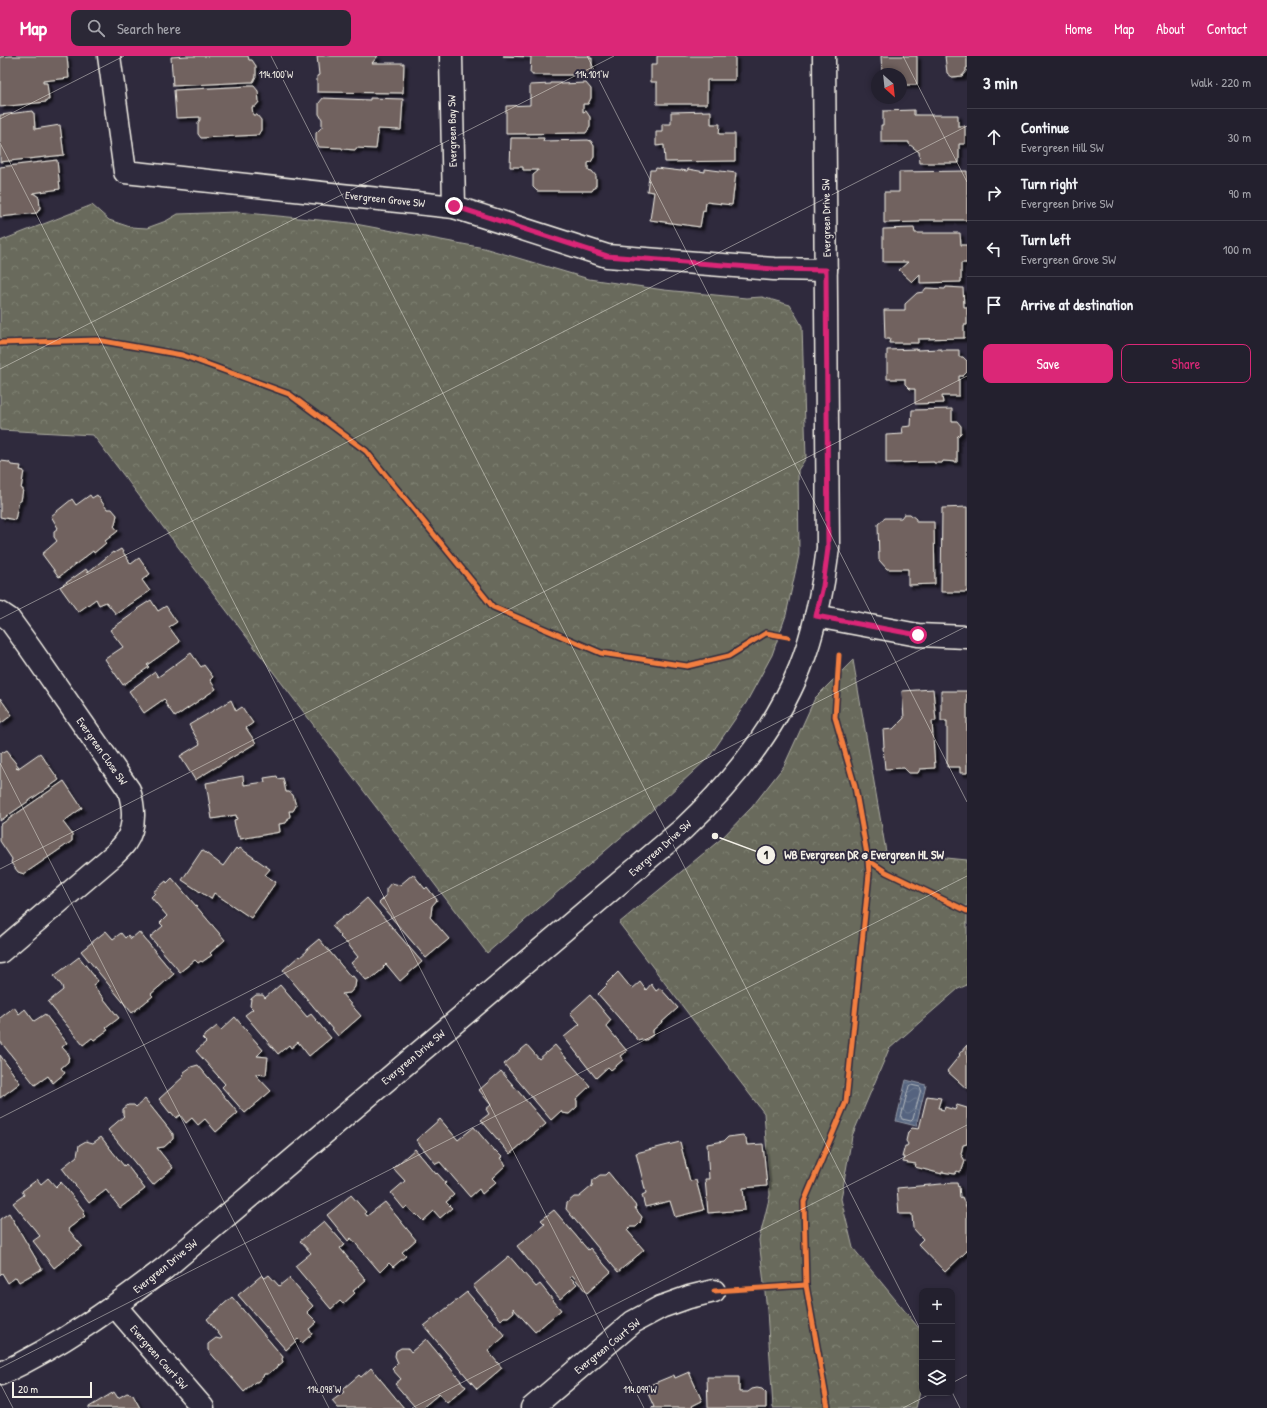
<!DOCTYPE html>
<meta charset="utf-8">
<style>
body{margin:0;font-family:"Patrick Hand",sans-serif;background:#2b2836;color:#f1f3f6}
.controls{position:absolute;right:12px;bottom:12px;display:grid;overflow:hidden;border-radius:8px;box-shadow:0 2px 6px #0003}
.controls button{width:36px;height:36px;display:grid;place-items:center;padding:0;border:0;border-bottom:1px solid #403e4a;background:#23202e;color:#f1f3f6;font:20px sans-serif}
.compass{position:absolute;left:871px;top:12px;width:36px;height:36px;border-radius:50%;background:#23202e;box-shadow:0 2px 6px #0003;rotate:153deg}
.scale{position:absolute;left:12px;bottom:10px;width:80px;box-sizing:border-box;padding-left:4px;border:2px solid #f4f1e8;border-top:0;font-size:11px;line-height:14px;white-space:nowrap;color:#f4f1e8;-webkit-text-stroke:3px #2f2a3d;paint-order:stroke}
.stop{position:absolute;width:12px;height:12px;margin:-9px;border:3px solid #db2777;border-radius:50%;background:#fff}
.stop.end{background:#db2777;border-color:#fff;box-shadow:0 1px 4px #0008}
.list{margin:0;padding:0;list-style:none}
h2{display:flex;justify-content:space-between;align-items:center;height:52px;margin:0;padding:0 16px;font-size:17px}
h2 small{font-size:13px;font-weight:400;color:#a3a3aa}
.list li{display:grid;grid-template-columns:26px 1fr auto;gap:12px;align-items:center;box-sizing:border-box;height:56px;padding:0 16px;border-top:1px solid #403e4a}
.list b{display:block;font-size:15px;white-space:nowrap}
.list p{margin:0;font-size:13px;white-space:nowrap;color:#a3a3aa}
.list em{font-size:13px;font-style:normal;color:#a3a3aa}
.actions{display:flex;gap:8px;padding:12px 16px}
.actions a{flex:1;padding:9px 0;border:1px solid #db2777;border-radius:8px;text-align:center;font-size:14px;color:#db2777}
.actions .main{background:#db2777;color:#fff}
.icon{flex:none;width:22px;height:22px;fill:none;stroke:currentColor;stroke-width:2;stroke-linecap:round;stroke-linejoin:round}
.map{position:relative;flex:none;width:967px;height:1352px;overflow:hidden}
header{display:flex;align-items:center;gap:24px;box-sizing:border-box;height:56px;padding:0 20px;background:#db2777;color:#fff}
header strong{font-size:19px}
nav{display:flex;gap:22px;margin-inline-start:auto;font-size:14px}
.search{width:280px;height:36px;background:#2b2836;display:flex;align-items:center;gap:10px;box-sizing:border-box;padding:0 14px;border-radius:8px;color:#a3a3aa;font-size:15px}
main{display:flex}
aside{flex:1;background:#23202e}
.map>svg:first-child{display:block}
.forest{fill:url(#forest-crowns);stroke:#aeaea2}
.water{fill:url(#water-waves);stroke:#959ca9}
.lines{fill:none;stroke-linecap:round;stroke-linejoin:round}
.shore{stroke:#b4b9be;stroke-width:1}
.building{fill:#71625f;stroke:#f4f1e8;filter:url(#shadow)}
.street-casing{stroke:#f4f1e8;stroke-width:25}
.street{stroke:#2f2a3d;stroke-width:22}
.cycleway-casing{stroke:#2f2a3d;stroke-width:8}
.cycleway{stroke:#f27e40;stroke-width:5}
.route{stroke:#db2777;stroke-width:5}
.ticks{fill:none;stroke:#f4f1e8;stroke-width:1;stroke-opacity:0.45}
.labels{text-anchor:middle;stroke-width:4;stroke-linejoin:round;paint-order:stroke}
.street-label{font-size:11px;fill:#f4f1e8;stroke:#2f2a3d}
.ticks-label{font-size:10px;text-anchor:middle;fill:#f4f1e8;stroke:#2f2a3d;stroke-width:4;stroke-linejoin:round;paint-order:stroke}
.leader{fill:none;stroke:#f4f1e8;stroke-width:1.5}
.callout-dot{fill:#f4f1e8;stroke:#2f2a3d;stroke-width:1.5}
.mark-label{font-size:12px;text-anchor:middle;font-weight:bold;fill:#111}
.callout-label{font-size:12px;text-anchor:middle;font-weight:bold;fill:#f4f1e8;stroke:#2f2a3d;stroke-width:4;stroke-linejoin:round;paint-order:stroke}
</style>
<header>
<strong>Map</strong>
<div class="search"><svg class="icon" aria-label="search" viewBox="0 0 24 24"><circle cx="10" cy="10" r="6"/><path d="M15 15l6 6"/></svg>Search here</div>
<nav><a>Home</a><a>Map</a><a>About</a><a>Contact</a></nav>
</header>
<main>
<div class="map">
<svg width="967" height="1352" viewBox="0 0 967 1352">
<defs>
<pattern id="forest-crowns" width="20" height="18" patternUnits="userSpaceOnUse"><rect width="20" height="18" fill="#696b5c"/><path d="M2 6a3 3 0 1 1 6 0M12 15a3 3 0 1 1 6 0" fill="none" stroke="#7f8173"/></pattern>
<pattern id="water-waves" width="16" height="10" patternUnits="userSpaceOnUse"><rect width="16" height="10" fill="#55647f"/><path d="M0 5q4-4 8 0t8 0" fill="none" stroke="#6e7b91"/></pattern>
<filter id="shadow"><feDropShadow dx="3.5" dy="3.5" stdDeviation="1" flood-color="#0009"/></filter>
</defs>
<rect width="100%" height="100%" fill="#2f2a3d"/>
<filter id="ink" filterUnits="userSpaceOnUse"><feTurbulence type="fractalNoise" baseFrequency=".025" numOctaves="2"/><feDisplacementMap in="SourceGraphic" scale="8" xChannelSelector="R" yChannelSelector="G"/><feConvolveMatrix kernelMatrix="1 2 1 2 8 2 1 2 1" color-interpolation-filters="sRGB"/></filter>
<g filter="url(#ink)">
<g class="forest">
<polygon points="92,149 109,164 130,171 147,172 166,165 178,158 237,156 350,167 484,192 589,223 664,234 746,242 762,241 790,249 802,270 806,402 798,414 799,499 786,559 772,599 746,647 709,701 649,757 487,897 93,379 0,374 0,185"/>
<polygon points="853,604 886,796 967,804 967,929 958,933 889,993 852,1080 841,1143 853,1192 922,1276 922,1328 916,1352 773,1352 767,1254 759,1184 770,1139 764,1057 619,867 721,783 752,751 784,710 815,642"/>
</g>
<polygon class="water" points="906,1024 926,1029 916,1070 896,1065"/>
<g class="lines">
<polygon class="shore" points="911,1029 920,1031 921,1033 913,1063 911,1065 902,1063 901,1061 909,1030"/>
</g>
<g class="building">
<polygon points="9,0 67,0 69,22 43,25 43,27 47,27 49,44 46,44 46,46 0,51 0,1"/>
<polygon points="187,0 248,0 249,4 252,4 256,10 256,20 253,26 249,26 173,30 171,1"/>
<polygon points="317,0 378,0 372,7 404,7 403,37 317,36 317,20 319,19"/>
<polygon points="503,0 590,0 590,3 592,2 592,19 532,19 532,17 530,17 531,1"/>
<polygon points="657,0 735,0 735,24 707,24 707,48 657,48 657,26 651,26 651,9 657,9"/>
<polygon points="881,0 917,0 917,29 901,29 901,18 882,18"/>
<polygon points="945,0 967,0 967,12 966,12 966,15 962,20 952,21 947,17"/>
<polygon points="551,27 561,27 561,28 586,27 591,33 591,42 588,48 583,48 583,56 586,55 590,61 590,71 586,77 506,78 506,50 530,49 530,29 551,28"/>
<polygon points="250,30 254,30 258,35 259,46 255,51 252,51 253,59 257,59 261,64 261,74 258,79 201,82 198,78 198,67 200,64 200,61 176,62 174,34"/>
<polygon points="323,42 370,44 370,42 403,43 401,74 377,73 377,77 378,77 376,93 356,92 356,94 342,93 342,92 319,91 316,85 316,77 322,71 322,63 319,58 319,47"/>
<polygon points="914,54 914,59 958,59 958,70 965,70 965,88 959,88 959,107 920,107 919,96 909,88 909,86 881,86 881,69 883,69 883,55"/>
<polygon points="32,55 33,57 34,57 35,73 60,69 64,99 0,106 0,59"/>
<polygon points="711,55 711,68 720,68 719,78 735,78 735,105 665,106 664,89 656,90 656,76 662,76 662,68 671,68 671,56"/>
<polygon points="511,82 544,82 543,85 588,84 591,85 594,90 594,101 591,106 588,107 588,114 592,115 596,120 596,129 592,135 537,135 533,131 533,119 538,115 538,114 523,114 523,111 510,111"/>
<polygon points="57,104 60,133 33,137 39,141 40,152 37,157 0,161 0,111"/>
<polygon points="656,112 681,115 681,114 687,115 688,113 705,116 705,113 736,117 732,149 706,146 705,155 703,154 700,171 650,164 654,136 647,135 650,114 655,114"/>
<polygon points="967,115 967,164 920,164 920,166 884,167 884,136 899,136 899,116"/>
<polygon points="914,172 915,177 960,177 961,189 967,189 967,207 961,207 961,226 920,227 920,218 912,226 899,214 908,206 883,206 883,173"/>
<polygon points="946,231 963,232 964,251 967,251 967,269 964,269 964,282 918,283 918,287 889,287 890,283 885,283 884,254 905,254 905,248 917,237 923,236 926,232 945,233"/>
<polygon points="917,293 917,294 941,293 941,294 959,294 959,301 963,301 967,305 967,316 963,320 959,320 959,340 942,340 943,347 915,348 915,333 910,333 905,328 905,323 887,323 887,294"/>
<polygon points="952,353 952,365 957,365 961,370 961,377 957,381 957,406 943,405 942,407 934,407 934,406 886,407 886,379 903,378 902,371 911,370 912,354"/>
<polygon points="1,405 9,406 11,409 21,410 20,414 24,415 21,433 23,433 21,445 19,445 15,464 0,461 0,406"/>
<polygon points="90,439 92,442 97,439 107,453 112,453 117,459 115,469 114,470 118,475 105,485 106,487 94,497 93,495 59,521 42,498 57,485 54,481 54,475 58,472 51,460 72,443 76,449"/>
<polygon points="967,451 967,536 941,536 942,452"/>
<polygon points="904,458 910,458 916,463 916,466 934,466 935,528 908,529 908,513 887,513 879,504 878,468 885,462 901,462"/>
<polygon points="121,493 131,508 139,502 141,505 150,518 142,524 150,535 116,558 106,546 99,549 96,543 78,556 60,531 86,513 88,516 113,496 114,497"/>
<polygon points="151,544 158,555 166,550 174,562 177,566 169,571 180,586 147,609 149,611 123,629 105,603 123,591 110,574 138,554 137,553"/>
<polygon points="191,597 201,611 204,609 213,621 210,624 216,633 175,661 165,647 166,645 164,643 144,657 129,635 155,616 158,621"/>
<polygon points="933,633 936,665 932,665 935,712 920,713 918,717 909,717 904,712 885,713 883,691 884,691 883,674 893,673 904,662 902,635"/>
<polygon points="941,635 967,635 967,717 960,717 960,711 947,711 947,665 941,665"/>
<polygon points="0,642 12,659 0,668"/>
<polygon points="231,644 236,655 242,651 253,667 246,672 256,687 195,724 180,700 200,688 189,669"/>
<polygon points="7,694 10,698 9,699 19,711 16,712 17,713 40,697 59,724 0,765 0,698"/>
<polygon points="243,720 244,729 265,726 264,722 277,720 278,723 283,722 286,736 289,736 293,739 296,750 293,755 289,755 290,760 286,767 279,768 280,776 240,783 240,780 238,781 235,770 234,764 237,763 236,759 212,763 206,727"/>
<polygon points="64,725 82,752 63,766 72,778 72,785 24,818 18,816 11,807 12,803 0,785 0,769"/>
<polygon points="236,792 238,794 240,792 270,813 265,819 276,826 251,862 214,837 211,843 182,824 202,794 223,810"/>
<polygon points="413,818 425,833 427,831 437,844 432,850 431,859 430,861 449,883 426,902 379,847 386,840 386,833 391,827 400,829"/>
<polygon points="172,822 225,884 210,897 212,899 202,906 201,905 198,907 195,904 180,916 150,881 163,870 160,867 167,860 151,841 155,837 153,836 166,825 167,827"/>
<polygon points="367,842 422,906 400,925 386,908 383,911 384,912 371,923 370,922 366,924 351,907 358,901 347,887 346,887 340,881 341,880 332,870 346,859 347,860"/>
<polygon points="106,875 113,883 121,877 125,882 128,879 131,883 139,876 174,918 151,938 153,940 132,957 81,895"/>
<polygon points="319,883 351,921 353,920 356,924 355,931 350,937 342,938 361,960 338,980 283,914 299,900 300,901 307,895 307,893"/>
<polygon points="79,901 98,925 93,929 119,962 106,972 108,974 94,984 92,982 83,989 48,946 63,934 62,930 54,920"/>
<polygon points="618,916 632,933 640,926 646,934 651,928 656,935 660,932 678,952 653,974 653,979 646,984 641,984 639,985 598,938 607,929 606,928"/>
<polygon points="280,929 307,961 311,958 331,982 309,1000 298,986 291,992 289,989 278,998 245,959 253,953 250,950 251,943 256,939 263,939 265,942"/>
<polygon points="590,939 611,964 606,970 627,995 620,1000 623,1004 611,1014 608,1011 596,1022 564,981 580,968 570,957"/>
<polygon points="14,951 19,958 25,953 34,965 45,958 67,987 62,991 69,999 68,1006 61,1012 65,1017 53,1027 48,1020 35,1029 0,985 0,962"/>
<polygon points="235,961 263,994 257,1000 268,1001 266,1019 255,1018 271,1035 245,1057 222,1031 225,1028 196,995 206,986 202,982 217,970 221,974"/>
<polygon points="527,989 539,1003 555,989 590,1030 576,1043 577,1045 577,1051 569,1058 562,1057 561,1055 551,1064 504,1008"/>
<polygon points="967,989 967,1033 947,1015 960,999 959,998"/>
<polygon points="0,999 20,1027 0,1042"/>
<polygon points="198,1009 238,1057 216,1076 205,1063 198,1069 192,1062 186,1067 180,1059 176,1062 171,1056 170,1057 159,1043 183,1021 184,1016 191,1011"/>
<polygon points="501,1015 546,1068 510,1098 481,1064 489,1058 486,1053 491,1049 479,1034"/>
<polygon points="927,1040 941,1042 938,1052 941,1052 940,1053 944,1054 945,1051 955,1054 957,1049 967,1052 967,1088 963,1089 961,1098 965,1105 962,1114 959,1116 957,1115 955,1118 942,1116 942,1118 915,1111 916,1108 903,1106 904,1101 902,1101 905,1090 907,1090 908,1088 906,1085 908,1076 912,1072 919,1073"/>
<polygon points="145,1043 173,1078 173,1083 164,1091 157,1092 173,1112 153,1129 108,1074 124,1060 123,1059 123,1053 128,1049 134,1049 136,1051"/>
<polygon points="440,1063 458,1084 474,1071 495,1096 496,1095 502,1101 500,1102 506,1109 492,1122 496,1126 482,1138 479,1133 470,1141 440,1106 436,1108 416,1084"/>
<polygon points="743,1079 746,1083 747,1089 763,1088 767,1130 743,1132 745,1154 708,1157 705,1123 709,1123 707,1088 724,1085 728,1081"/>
<polygon points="101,1081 124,1110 126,1108 145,1133 120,1152 106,1134 89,1147 62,1112 77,1100 79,1089 86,1085 93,1087"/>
<polygon points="680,1086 690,1125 696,1124 704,1154 675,1161 670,1145 645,1151 642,1139 646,1137 636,1097"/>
<polygon points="415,1093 436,1118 437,1117 446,1127 444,1128 454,1139 446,1146 452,1152 440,1162 434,1155 423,1165 416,1158 415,1159 407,1150 404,1153 391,1137 405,1125 393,1112"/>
<polygon points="608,1116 636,1150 635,1152 642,1161 640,1167 636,1171 630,1171 627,1174 644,1194 618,1216 566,1153 567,1147 574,1141 579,1141 592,1130 593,1124 600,1119 605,1119"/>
<polygon points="48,1122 56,1131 61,1126 85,1156 83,1158 85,1160 68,1173 82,1190 54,1212 33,1185 40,1180 13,1147 24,1139 22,1135 34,1126 37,1123 41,1128"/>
<polygon points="952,1127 957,1127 958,1131 959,1130 960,1142 962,1141 967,1153 967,1195 945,1216 918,1188 923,1183 913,1172 912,1158 899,1158 897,1132"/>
<polygon points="351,1139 366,1156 365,1157 367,1160 385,1146 416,1184 402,1196 406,1200 393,1211 389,1207 380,1216 351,1182 348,1185 327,1159"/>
<polygon points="554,1154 588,1194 590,1192 611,1216 587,1237 572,1219 570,1221 577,1228 560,1243 517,1190 545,1168 541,1164"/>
<polygon points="9,1157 42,1213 19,1226 16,1221 8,1227 2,1217 0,1219 0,1163"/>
<polygon points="324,1165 345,1189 340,1192 366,1224 353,1235 355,1237 343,1248 340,1245 331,1253 295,1210 311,1197 300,1185"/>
<polygon points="509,1200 536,1231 540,1228 561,1254 535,1276 513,1252 514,1256 508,1261 504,1261 501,1264 473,1230"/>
<polygon points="262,1219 265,1222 269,1219 279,1230 289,1222 313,1250 307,1256 317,1266 309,1273 312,1278 302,1287 298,1283 286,1294 238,1239"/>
<polygon points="467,1236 505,1280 488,1295 502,1312 477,1333 424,1270"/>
<polygon points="232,1241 283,1301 282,1303 283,1306 268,1318 264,1318 263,1321 257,1326 255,1326 244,1336 208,1294 208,1288 216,1282 220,1283 222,1282 207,1263"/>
<polygon points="426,1283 466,1331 447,1347 439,1338 422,1352 416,1352 395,1328 401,1323 392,1313 398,1307 395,1300 396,1295 401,1292 408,1292 411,1296"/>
<polygon points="371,1312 404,1352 338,1352 332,1345 344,1336 342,1334 344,1332 359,1319 361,1321"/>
<polygon points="689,1316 702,1345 692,1350 693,1352 651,1352 654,1351 645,1331 674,1319 675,1322"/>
<polygon points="707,1321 739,1321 739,1336 748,1336 752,1333 757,1332 762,1333 766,1337 766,1352 708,1352"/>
<polygon points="114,1336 118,1342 127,1337 133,1339 140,1352 89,1352 89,1351"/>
</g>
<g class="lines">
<defs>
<g id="street">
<polyline points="109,0 125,116 454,151 607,200 774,213 826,214"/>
<polyline points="451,0 454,151"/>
<path d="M0,557l9,6 21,29 99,142c5,17 7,37 -4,53 -3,4 -7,8 -11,12l-114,97"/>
<polyline points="816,560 918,579 967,581"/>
<polyline points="115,1250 203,1352"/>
<path d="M0,1318c60,-28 113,-66 165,-106l518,-439c48,-45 92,-99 117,-161 15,-38 23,-80 28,-120l-4,-492"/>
<polyline points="532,1352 633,1266 661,1251 689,1241 714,1235"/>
</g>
</defs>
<use href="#street" class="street-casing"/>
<use href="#street" class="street"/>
<defs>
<g id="cycleway">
<polyline points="0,287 97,284 182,299 289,338 366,395 493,551 601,597 687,610 729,600 766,577 788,581"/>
<polyline points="868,804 886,816 967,855"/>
<polyline points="714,1235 806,1229"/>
<polyline points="828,1352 806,1229 804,1146 846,1046 869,818 868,804 855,731 835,661 839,599"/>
</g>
</defs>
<use href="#cycleway" class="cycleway-casing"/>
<use href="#cycleway" class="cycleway"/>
</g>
</g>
<g class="lines" filter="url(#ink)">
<polyline class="route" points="454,150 607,200 774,213 826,214 828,492 823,530 816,560 918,579"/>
</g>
<path class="ticks" d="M271,0l651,1277M587,0l380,746M903,0l64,126M0,63l124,-63M0,87l644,1265M0,313l614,-313M0,563l967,-493M0,707l329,645M0,813l967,-493M0,1062l967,-492M0,1312l967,-492M0,1327l13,25M952,1327l15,-8M952,1336l8,16M412,1352l555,-283M903,1352l29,-15"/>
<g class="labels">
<g class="street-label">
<text transform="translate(452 75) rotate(-91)" y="4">Evergreen Bay SW</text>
<text transform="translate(385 143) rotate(6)" y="4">Evergreen Grove SW</text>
<text transform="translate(826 162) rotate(-91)" y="4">Evergreen Drive SW</text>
<text transform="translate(102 695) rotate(55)" y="4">Evergreen Close SW</text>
<text transform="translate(660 792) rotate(-41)" y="4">Evergreen Drive SW</text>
<text transform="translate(413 1001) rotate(-40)" y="4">Evergreen Drive SW</text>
<text transform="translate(165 1210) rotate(-39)" y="4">Evergreen Drive SW</text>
<text transform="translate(607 1290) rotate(-39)" y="4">Evergreen Court SW</text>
<text transform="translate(159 1301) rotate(49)" y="4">Evergreen Court SW</text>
</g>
</g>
<g class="ticks-label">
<text x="276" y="22">114.100°W</text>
<text x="592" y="22">114.101°W</text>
<text x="324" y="1337">114.098°W</text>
<text x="640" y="1337">114.099°W</text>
</g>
<path class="leader" d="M715 780L766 799"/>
<g class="callout-dot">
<circle cx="715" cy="780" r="4"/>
<circle cx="766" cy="799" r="10"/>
</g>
<g class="mark-label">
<text x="766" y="803">1</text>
</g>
<g class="callout-label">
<text x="864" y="803">WB Evergreen DR @ Evergreen HL SW</text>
</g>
</svg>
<div class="controls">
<button>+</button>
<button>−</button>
<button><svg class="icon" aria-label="layers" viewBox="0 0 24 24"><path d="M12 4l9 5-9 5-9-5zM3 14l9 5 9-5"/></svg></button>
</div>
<svg class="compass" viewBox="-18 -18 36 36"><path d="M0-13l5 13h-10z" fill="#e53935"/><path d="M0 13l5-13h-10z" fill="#a3a3aa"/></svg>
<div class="scale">20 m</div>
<div class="stop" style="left:918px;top:579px"></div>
<div class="stop end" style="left:454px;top:150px"></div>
</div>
<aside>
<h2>3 min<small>Walk · 220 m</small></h2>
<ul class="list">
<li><svg class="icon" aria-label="ahead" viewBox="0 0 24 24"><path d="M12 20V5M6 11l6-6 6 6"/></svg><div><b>Continue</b><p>Evergreen Hill SW</p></div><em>30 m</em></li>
<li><svg class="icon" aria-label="right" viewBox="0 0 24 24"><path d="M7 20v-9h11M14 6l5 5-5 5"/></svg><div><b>Turn right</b><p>Evergreen Drive SW</p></div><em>90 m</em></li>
<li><svg class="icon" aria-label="left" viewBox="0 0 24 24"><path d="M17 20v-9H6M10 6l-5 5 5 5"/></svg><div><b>Turn left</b><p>Evergreen Grove SW</p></div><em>100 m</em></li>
<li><svg class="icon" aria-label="arrive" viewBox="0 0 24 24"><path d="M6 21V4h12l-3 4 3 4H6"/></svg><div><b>Arrive at destination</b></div></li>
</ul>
<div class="actions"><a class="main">Save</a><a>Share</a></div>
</aside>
</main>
